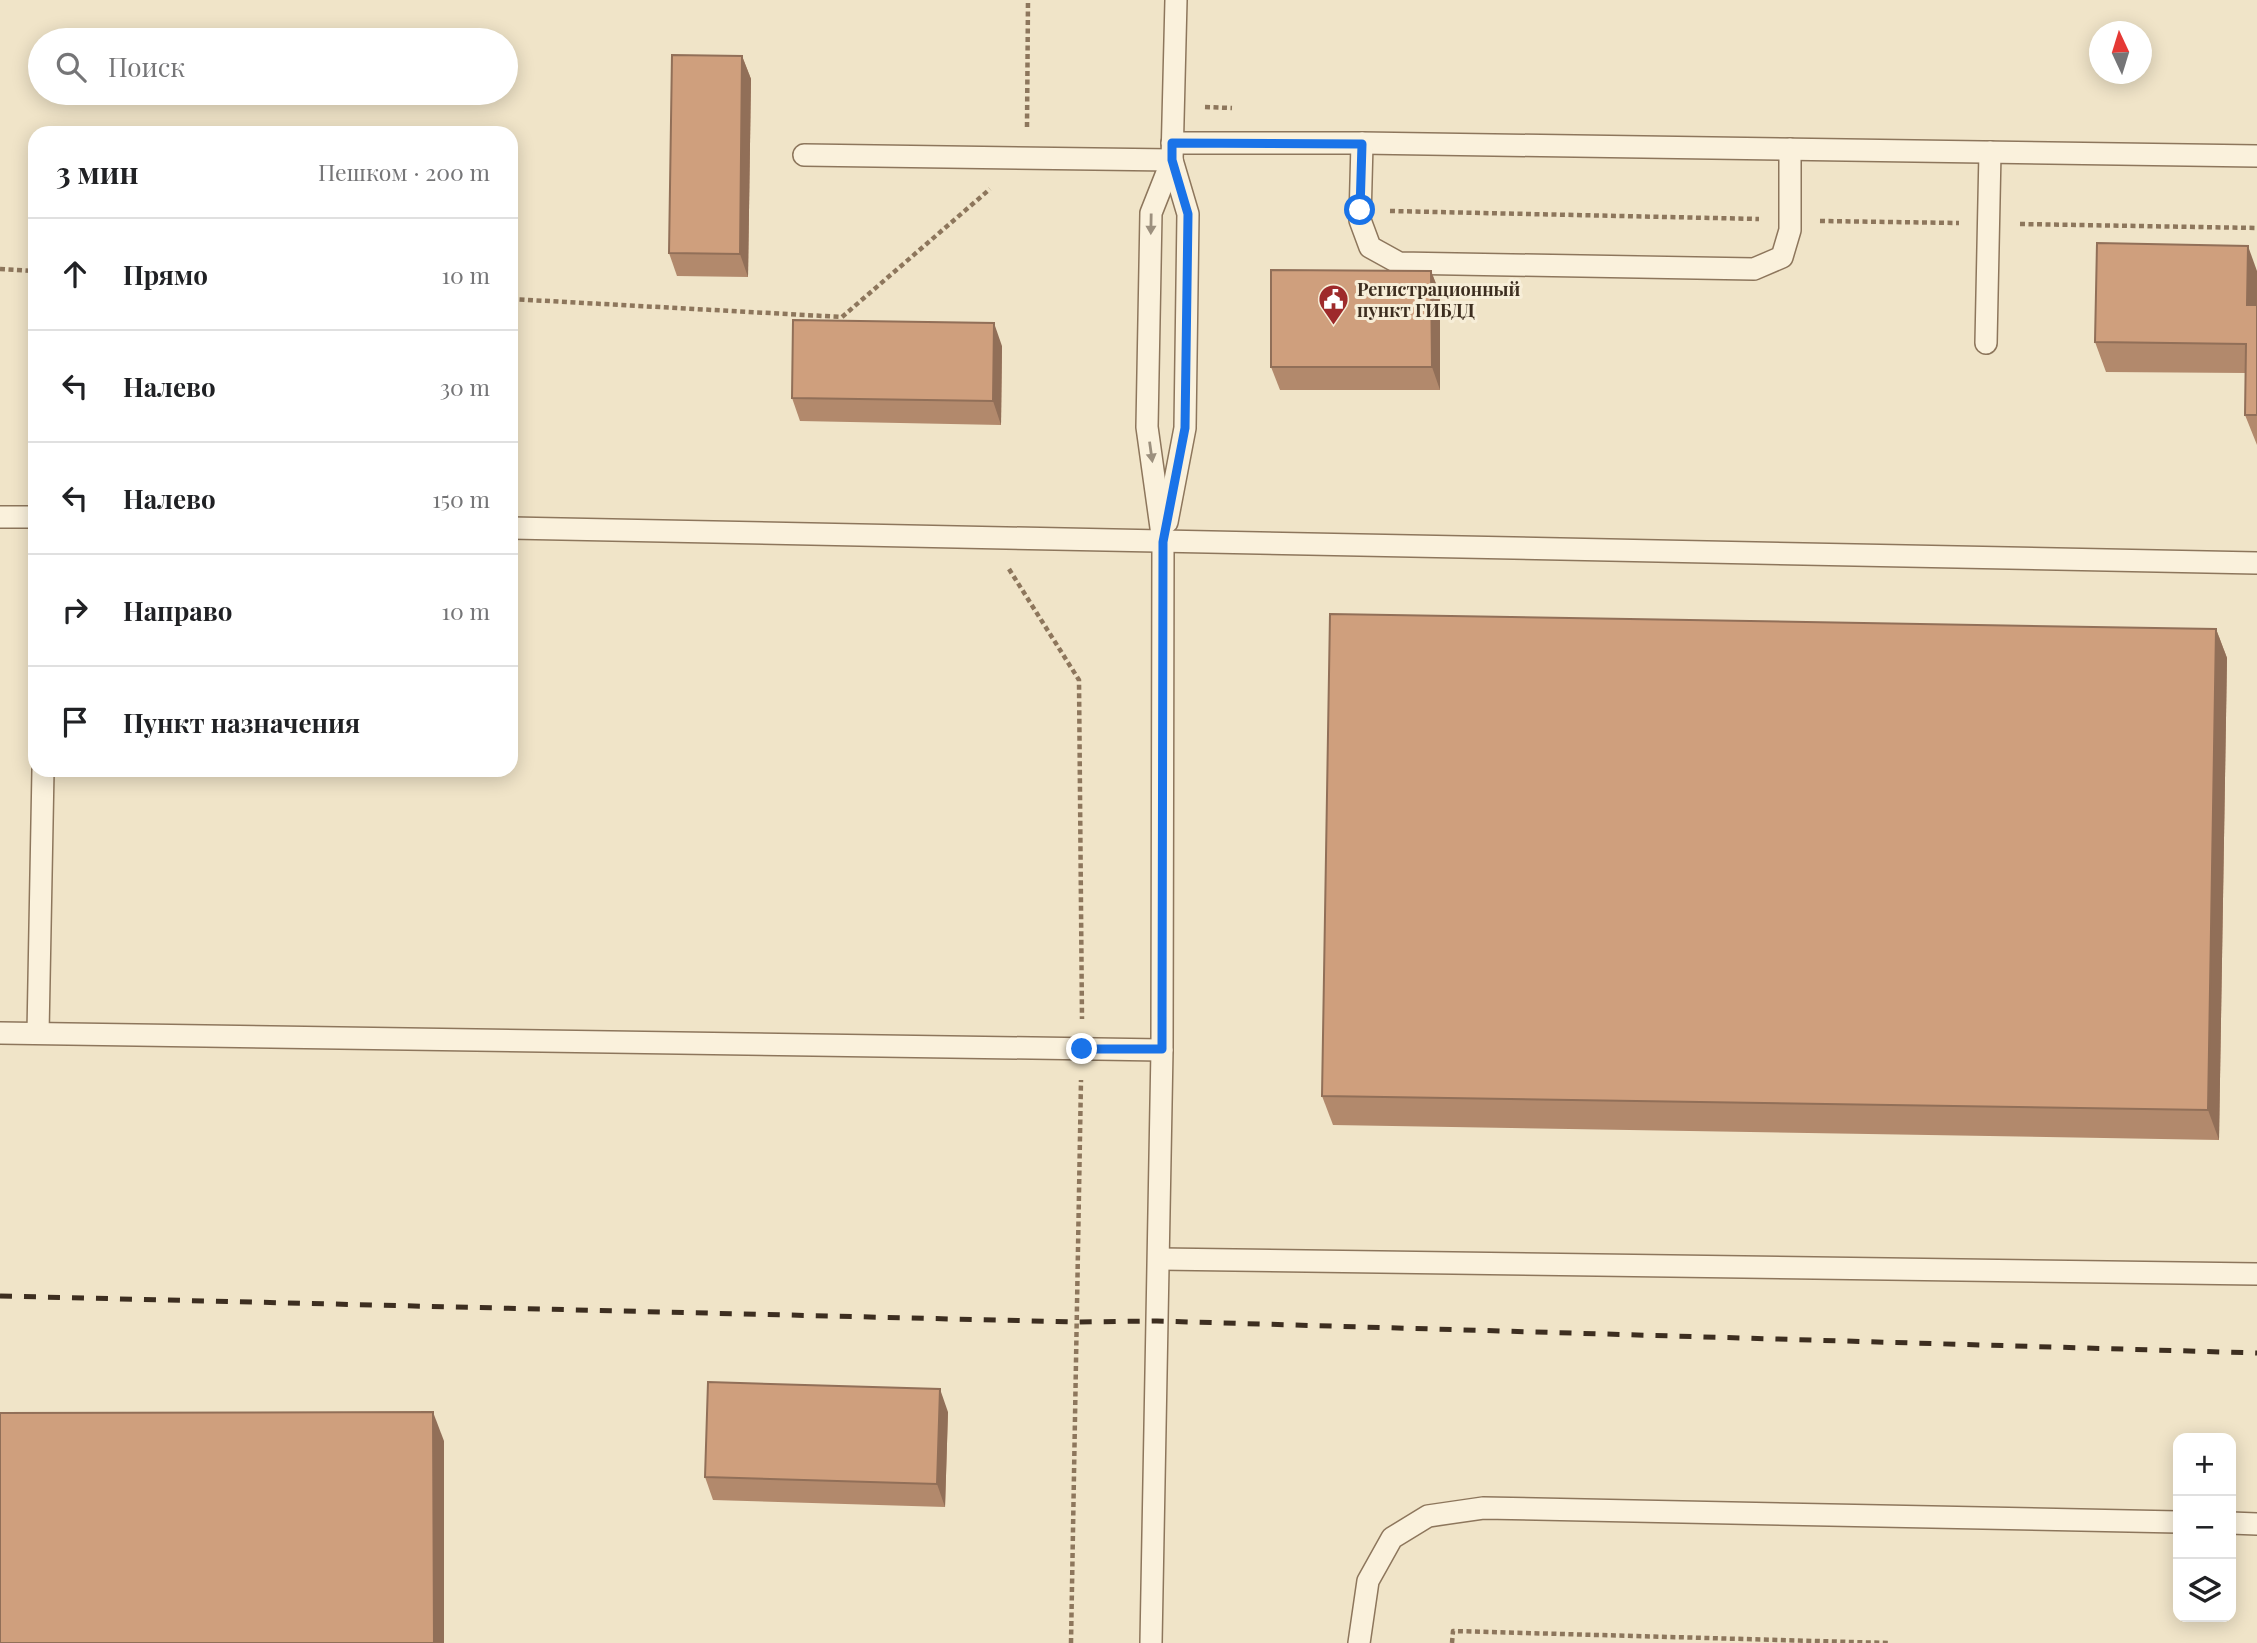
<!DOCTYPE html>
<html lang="ru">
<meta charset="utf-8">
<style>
body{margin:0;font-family:"Playfair Display",serif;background:#f6f6f6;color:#202124}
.controls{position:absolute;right:21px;bottom:21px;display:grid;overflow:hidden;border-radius:14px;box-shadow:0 4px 18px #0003}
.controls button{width:63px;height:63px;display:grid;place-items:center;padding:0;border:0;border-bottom:2px solid #e0e0e0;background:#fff;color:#202124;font:35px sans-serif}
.compass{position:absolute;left:2089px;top:21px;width:63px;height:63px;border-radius:50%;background:#fff;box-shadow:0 4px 18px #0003;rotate:356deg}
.stop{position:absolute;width:21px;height:21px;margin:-16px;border:5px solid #1a73e8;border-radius:50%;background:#fff}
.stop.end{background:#1a73e8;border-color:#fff;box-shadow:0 2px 7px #0008}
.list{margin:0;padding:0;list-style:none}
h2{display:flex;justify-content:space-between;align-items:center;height:91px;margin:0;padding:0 28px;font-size:30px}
h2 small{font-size:23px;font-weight:400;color:#757577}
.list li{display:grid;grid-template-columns:46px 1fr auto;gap:21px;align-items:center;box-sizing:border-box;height:112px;padding:0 28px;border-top:2px solid #e0e0e0}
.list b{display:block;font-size:26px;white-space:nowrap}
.list em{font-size:23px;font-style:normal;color:#757577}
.icon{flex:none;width:38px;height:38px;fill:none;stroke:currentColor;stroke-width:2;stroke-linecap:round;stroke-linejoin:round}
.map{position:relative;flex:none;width:2257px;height:1643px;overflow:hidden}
.search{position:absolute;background:#fff;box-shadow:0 4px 18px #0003;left:28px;top:28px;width:490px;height:77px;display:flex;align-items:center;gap:18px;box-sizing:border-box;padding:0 24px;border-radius:38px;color:#757577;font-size:26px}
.panel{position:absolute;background:#fff;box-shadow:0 4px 18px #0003;left:28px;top:126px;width:490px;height:651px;border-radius:21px}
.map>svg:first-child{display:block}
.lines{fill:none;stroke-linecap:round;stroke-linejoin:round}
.lane-casing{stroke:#8d765c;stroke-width:24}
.path{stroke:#8d765c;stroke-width:4.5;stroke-dasharray:5 3.5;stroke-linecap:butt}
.lane{stroke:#faf1dc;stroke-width:21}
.rail{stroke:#3d2e20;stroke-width:5;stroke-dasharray:12 12;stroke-linecap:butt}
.wall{fill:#b2896c}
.shaded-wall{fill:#916f58}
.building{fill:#cf9f7d;stroke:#916f58;stroke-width:2}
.oneway{fill:#9c907e}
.route{stroke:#1a73e8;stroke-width:9}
.labels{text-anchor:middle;stroke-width:6;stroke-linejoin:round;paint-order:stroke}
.poi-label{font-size:18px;font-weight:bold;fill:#3d2e20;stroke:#f7eed8;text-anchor:start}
</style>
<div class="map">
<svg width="2257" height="1643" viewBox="0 0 2257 1643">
<rect width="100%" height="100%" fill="#f0e4c8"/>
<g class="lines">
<defs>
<g id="lane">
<polyline points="1172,143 1362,143 2257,156"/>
<polyline points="1362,143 1360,220 1370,247 1399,263 1754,269 1782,257 1790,230 1790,149"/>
<polyline points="804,155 1172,160"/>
<polyline points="1986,343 1990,152"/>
<polyline points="0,517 35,517"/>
<polyline points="1167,522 1185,428 1188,214 1172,160 1176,0"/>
<polyline points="511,528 2257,563"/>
<polyline points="0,1033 1162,1050"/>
<polyline points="38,1033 43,770"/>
<polyline points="1159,1259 2257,1274"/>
<polyline points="2231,1523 2257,1524"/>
<polyline points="1151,1643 1162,1050 1163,542 1147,427 1151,213 1172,160"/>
<polyline points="1359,1643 1368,1581 1392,1538 1428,1516 1483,1508 2178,1522"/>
</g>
</defs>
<use href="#lane" class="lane-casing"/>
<g class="path">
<polyline points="1205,107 1232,108"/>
<polyline points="1027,127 1028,0"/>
<polyline points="1390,211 1759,219"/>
<polyline points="1820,221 1959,223"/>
<polyline points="2020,224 2257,228"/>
<polyline points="0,269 35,271"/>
<polyline points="511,299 842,317 990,189"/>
<polyline points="1009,569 1079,680 1082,1019"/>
<polyline points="1071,1643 1081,1080"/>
<polyline points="1452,1643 1453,1631 1888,1643"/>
</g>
<use href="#lane" class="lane"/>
<polyline class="rail" points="0,1296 1077,1322 1157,1321 2257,1353"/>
</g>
<g class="wall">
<polygon points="742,56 751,79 748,277 677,276 669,253"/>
<polygon points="1431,271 1440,294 1440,390 1280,390 1271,367"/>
<polygon points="2257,271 2257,445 2245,415 2246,373 2106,372 2095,342"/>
<polygon points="1002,346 1001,425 800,421 792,398"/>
<polygon points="2216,629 2227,658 2219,1140 1333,1125 1322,1096"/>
<polygon points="948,1412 945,1507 713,1500 705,1477"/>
</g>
<g class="shaded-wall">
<polygon points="742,56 751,79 748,277 740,254"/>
<polygon points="2248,246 2257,271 2257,333 2247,305"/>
<polygon points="1431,271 1440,294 1440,390 1432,367"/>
<polygon points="994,323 1002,346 1001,425 993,401"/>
<polygon points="2216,629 2227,658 2219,1140 2208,1110"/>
<polygon points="940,1389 948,1412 945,1507 937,1484"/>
<polygon points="433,1412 444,1441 444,1643 434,1643"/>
</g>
<g class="building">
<polygon points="672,55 742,56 740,254 669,253"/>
<polygon points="2097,243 2248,246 2247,305 2257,305 2257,415 2245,415 2246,344 2095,342"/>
<polygon points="1271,270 1431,271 1432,367 1271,367"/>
<polygon points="793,320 994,323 993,401 792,398"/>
<polygon points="1330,614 2216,629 2208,1110 1322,1096"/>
<polygon points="708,1382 940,1389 937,1484 705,1477"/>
<polygon points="433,1412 434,1643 0,1643 0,1413"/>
</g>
<defs><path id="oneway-solid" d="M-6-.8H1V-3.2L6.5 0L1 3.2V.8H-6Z" transform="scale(1.75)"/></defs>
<g class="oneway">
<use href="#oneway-solid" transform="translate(1151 224) rotate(91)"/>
<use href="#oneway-solid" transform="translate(1151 452) rotate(82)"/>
</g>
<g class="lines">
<polyline class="route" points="1082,1049 1162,1049 1163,542 1185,428 1188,214 1172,160 1172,143 1362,144 1360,210"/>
</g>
<defs>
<symbol id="civic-pin" viewBox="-11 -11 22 30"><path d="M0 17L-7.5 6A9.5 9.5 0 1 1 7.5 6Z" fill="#9e2a2b" stroke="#f7eed8"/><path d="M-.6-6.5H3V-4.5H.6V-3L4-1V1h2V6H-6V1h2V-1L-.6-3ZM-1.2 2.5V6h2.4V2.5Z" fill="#fff"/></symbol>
</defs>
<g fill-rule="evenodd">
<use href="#civic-pin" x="1316" y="282" width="35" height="47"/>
</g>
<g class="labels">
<g class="poi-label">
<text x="1357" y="296">Регистрационный<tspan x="1357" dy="21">пункт ГИБДД</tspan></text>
</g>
</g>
</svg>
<div class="controls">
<button>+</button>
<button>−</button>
<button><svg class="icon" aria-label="layers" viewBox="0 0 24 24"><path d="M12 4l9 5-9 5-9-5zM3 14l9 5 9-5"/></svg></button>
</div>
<svg class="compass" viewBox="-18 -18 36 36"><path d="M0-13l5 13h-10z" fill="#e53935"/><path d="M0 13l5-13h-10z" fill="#757577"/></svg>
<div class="stop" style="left:1360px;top:210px"></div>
<div class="stop end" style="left:1082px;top:1049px"></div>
<div class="search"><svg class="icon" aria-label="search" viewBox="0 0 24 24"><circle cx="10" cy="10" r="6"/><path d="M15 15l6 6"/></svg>Поиск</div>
<section class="panel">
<h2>3 мин<small>Пешком · 200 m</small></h2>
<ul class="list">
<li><svg class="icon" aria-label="ahead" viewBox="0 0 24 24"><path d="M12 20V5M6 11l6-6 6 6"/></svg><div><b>Прямо</b></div><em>10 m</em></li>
<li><svg class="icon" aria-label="left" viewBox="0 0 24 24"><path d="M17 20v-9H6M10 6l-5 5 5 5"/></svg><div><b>Налево</b></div><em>30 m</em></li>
<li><svg class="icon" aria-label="left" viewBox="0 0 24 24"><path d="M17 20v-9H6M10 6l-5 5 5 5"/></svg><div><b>Налево</b></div><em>150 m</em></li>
<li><svg class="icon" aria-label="right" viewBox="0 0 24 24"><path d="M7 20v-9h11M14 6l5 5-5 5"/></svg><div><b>Направо</b></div><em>10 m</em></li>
<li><svg class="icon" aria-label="arrive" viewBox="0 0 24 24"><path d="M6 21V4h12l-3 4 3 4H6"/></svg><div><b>Пункт назначения</b></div></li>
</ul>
</section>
</div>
